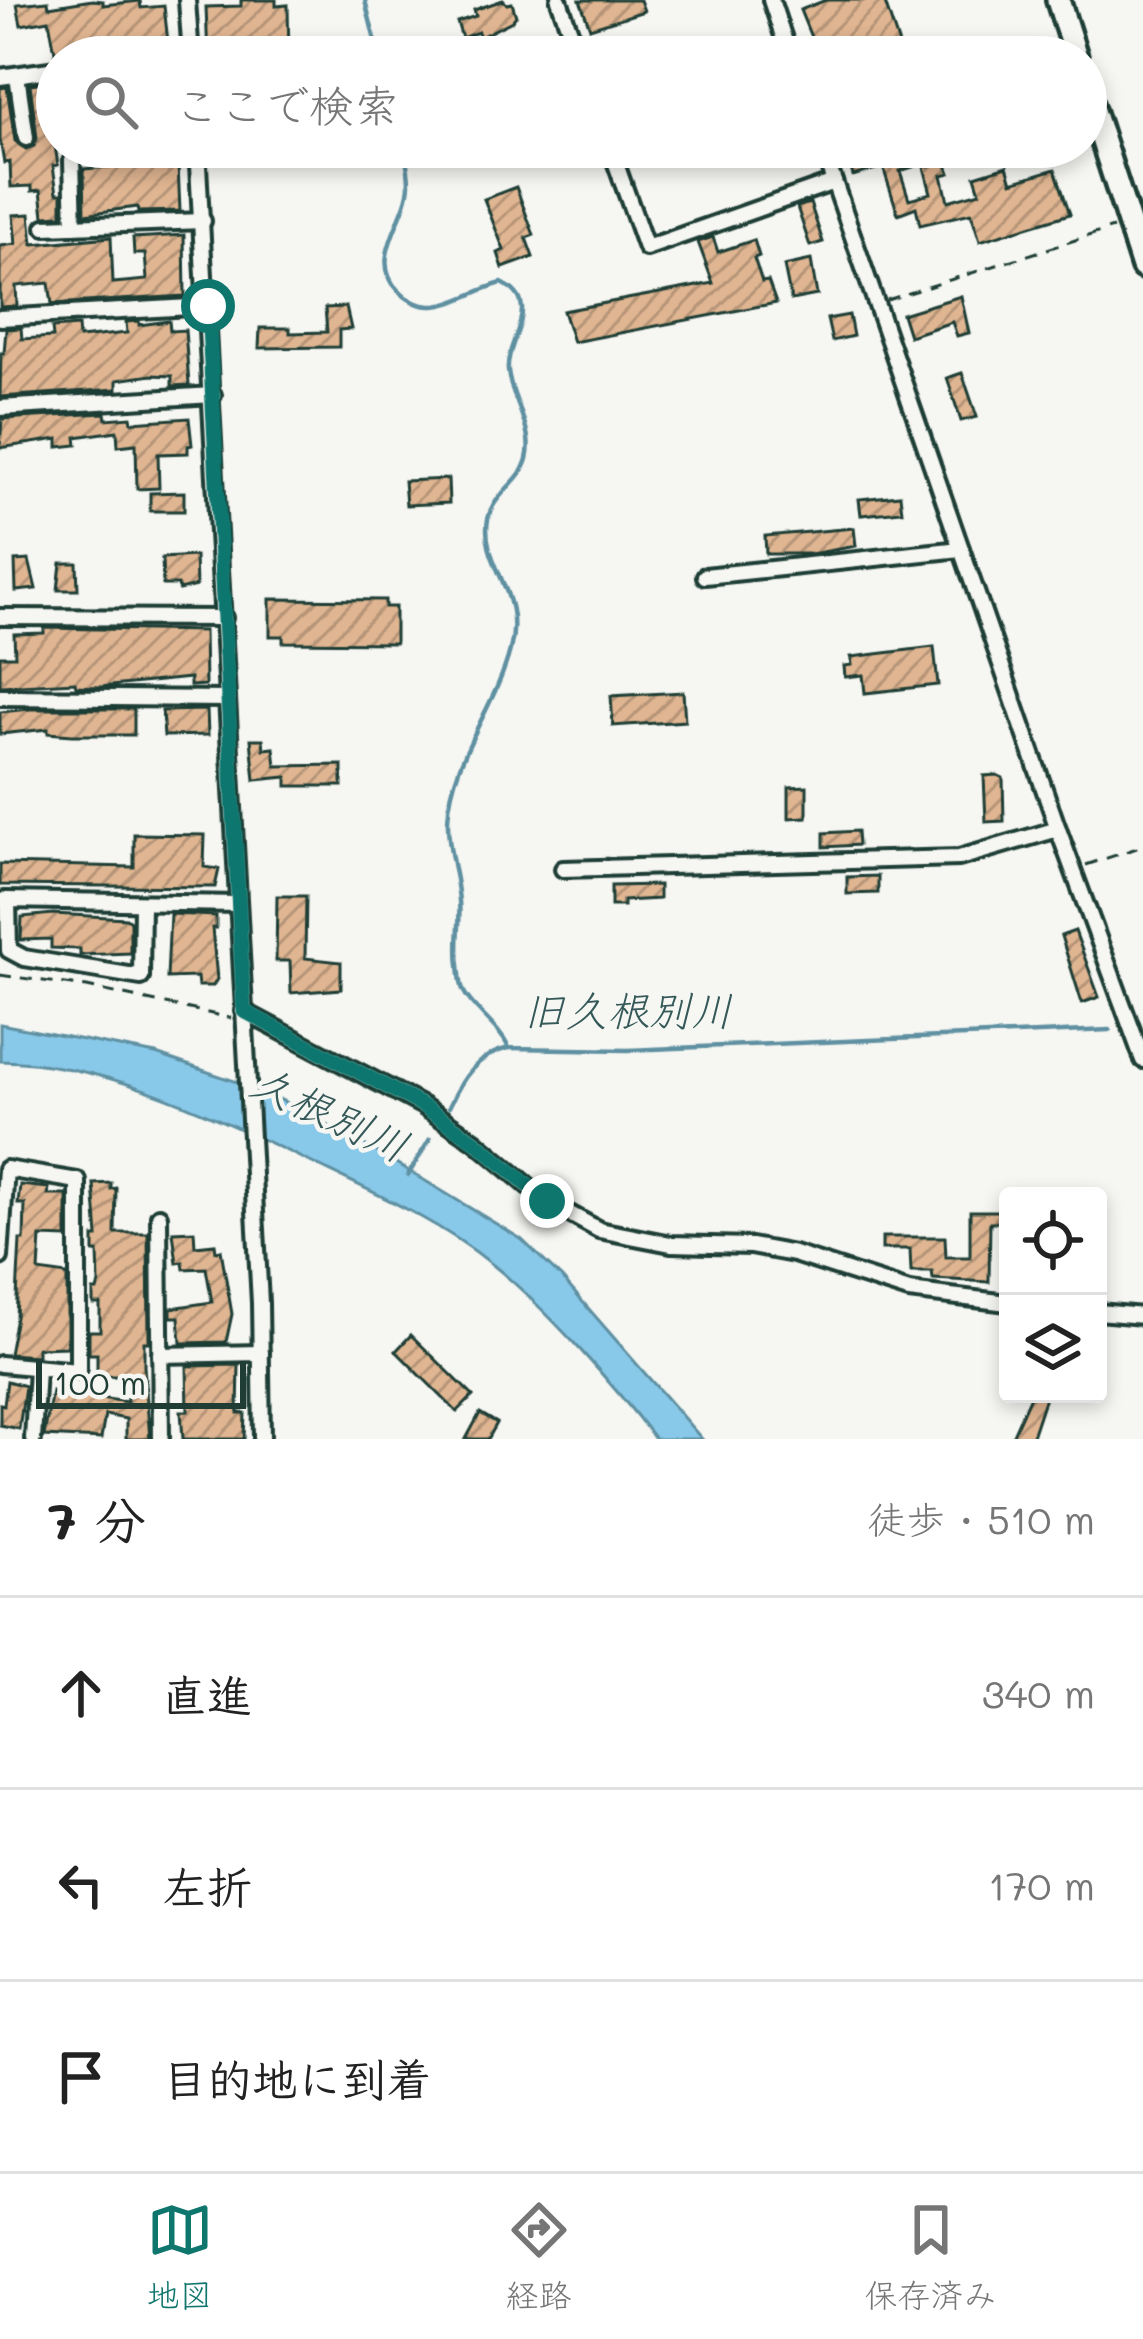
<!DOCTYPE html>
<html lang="ja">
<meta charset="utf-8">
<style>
body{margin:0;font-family:Mali,"Klee One",sans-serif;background:#f6f6f6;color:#222}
.controls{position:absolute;right:36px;bottom:36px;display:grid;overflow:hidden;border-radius:12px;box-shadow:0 6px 18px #0003}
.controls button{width:108px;height:108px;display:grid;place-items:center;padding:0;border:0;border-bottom:3px solid #e0e0e0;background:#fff;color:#222;font:60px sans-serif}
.scale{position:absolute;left:36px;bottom:30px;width:210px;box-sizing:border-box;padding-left:12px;border:6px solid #1f3d34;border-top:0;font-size:33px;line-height:42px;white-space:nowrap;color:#1f3d34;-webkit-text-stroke:9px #f6f6f2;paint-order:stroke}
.stop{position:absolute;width:36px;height:36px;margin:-27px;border:9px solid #0f766e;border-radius:50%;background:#fff}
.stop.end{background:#0f766e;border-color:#fff;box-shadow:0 3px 12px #0008}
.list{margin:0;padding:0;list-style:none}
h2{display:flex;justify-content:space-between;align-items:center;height:156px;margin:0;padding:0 48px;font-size:51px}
h2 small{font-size:39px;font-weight:400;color:#767676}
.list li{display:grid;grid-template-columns:78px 1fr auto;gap:36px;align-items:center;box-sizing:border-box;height:192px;padding:0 48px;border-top:3px solid #e0e0e0}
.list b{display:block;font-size:45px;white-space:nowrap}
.list em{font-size:39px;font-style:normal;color:#767676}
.icon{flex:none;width:66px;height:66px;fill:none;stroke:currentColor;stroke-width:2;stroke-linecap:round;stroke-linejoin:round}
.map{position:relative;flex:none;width:1143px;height:1439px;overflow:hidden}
.search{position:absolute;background:#fff;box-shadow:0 6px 18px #0003;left:36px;right:36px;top:36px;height:132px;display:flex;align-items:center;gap:30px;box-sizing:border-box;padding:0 42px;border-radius:66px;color:#767676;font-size:45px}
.sheet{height:732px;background:#fff}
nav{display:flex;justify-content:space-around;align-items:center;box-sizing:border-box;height:168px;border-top:3px solid #e0e0e0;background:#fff;font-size:33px;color:#767676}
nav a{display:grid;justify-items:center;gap:6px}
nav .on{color:#0f766e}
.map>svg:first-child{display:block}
.water{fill:#88c8e9;stroke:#5e90a1;stroke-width:3}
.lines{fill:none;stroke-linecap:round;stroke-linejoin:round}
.stream{stroke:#5e90a1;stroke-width:4.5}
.building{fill:url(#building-hatch);stroke:#1f3d34;stroke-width:3}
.minor-casing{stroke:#1f3d34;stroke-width:22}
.highway-casing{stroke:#1f3d34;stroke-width:30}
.path{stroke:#1f3d34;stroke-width:3;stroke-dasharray:12 9;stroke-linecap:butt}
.minor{stroke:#f6f6f2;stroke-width:14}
.highway{stroke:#f6f6f2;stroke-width:21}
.highway-bridge-casing{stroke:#1f3d34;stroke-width:30;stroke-linecap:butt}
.highway-bridge{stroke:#f6f6f2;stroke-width:21}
.route{stroke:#0f766e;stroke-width:15}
.labels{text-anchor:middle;stroke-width:9;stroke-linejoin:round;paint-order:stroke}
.water-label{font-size:42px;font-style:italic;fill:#345958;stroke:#f6f6f2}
</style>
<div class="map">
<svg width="1143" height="1439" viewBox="0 0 1143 1439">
<defs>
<pattern id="building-hatch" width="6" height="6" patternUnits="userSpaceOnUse" patternTransform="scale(3)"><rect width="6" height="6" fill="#e0b591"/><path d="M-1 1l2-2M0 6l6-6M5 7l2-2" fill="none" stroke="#b59477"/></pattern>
</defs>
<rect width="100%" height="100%" fill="#f6f6f2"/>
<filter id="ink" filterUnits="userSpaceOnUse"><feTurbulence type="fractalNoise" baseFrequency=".00833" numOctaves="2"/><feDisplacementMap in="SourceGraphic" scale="24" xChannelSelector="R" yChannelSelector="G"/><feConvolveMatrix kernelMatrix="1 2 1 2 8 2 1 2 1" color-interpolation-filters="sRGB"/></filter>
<g filter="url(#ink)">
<path class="water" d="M0,1024l156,30 110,38 115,62 140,85 41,39 140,161h-47c-41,-54 -109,-131 -162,-174 -54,-44 -120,-73 -183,-103 -97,-46 -201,-99 -310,-101z"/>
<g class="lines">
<g class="stream">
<polyline points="365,0 379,57"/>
<path d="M403,147c3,11 6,25 6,37 -1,35 -42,74 -11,106 8,9 21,16 33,16 21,1 49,-18 71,-23 43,21 3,57 6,88 3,29 27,58 19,88 -6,23 -34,35 -39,60 -8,46 38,73 22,131 -15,59 -59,107 -62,170 -1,28 9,54 11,81 2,21 -3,42 0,64 1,7 1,20 5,27 10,19 34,33 45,56l119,2 482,-20"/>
<path d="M449,1107c13,-29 28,-52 60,-59"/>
<polyline points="408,1175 430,1139"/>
</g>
</g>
<g class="building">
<polygon points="92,0 103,1 103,5 140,1 141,8 164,6 168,42 102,46 103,54 56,58 49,20 21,25 17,4 48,1 49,7"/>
<polygon points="241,0 276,0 276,6 288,5 289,57 208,57 206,7 241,6"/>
<polygon points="503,0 507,4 512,3 516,16 512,21 480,37 478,32 462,38 457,22 476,16 474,10"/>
<polygon points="580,0 640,0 644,11 590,28"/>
<polygon points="826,0 884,0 903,57 819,57 800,10"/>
<polygon points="45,82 58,165 53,166 57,193 62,193 62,215 44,216 41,190 32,191 32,186 11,187 10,162 4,163 0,140 0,88 7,87 15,141 26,149 34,146 37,138 30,84"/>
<polygon points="877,147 913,147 919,165 900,171 909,199 931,193 924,167 946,162 950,173 942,175 948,201 980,192 975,176 1007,166 1012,182 1055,169 1070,214 980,241 971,213 920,225 916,207 898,214 883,167 853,176 849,162 879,153"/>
<polygon points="133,165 178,165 180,211 138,212 137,207 85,214 84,169"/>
<polygon points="516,187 534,235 526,238 533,257 503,268 498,253 504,250 484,199"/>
<polygon points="810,203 823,242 810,246 797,207"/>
<polygon points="30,214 33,244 111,237 113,283 147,280 145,254 134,254 133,238 184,235 185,296 52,304 49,283 16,286 17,306 0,307 0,246 16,244 13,215"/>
<polygon points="713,237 718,252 754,240 759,256 754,258 762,282 768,281 776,303 573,342 563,311 713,283 698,242"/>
<polygon points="811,260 817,295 791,300 784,266"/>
<polygon points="961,296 969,333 957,336 952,322 909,336 902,314"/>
<polygon points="346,307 351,329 339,330 339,347 259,348 260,328 290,328 290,333 327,332 325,308"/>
<polygon points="849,315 853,336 832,341 827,319"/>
<polygon points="139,321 139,325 169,321 170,331 185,330 189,385 172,386 172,376 152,375 117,380 117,389 0,397 1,353 4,353 6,329 21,328 22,339 53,337 52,328 78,326 79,338 127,333 126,322"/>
<polygon points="962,373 977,417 961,421 947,378"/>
<polygon points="105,413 106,419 131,417 132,422 189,418 192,445 188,446 188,453 158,454 159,488 137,489 136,444 118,446 117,431 76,437 77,445 58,447 58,439 0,448 2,419"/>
<polygon points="448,479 449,503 406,505 404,481"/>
<polygon points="184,492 184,511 150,511 150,493"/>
<polygon points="900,495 902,511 861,515 859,499"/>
<polygon points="854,528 856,546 811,554 766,554 765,536"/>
<polygon points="195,556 196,586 179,590 178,585 163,585 162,558"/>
<polygon points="29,560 36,589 16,591 15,561"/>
<polygon points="61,563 77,563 78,590 58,590"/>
<polygon points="270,599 385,600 385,607 395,607 395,643 283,642 283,636 270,636"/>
<polygon points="44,628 204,631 205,685 190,686 190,678 101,687 76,686 75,682 0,686 0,656 15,656 14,634 44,633"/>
<polygon points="934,647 938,685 865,693 863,675 845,677 844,666 852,665 851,657"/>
<polygon points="683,692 685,721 613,726 611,696"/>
<polygon points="30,709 134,709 134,735 72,735 48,733 48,729 0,734 0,712"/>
<polygon points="207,710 208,735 164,736 162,711"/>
<polygon points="251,739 263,739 264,749 274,748 276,766 342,765 342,786 287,786 287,777 255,780"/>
<polygon points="997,775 1003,778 1004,821 986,822 984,776"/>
<polygon points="807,786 807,817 789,818 789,787"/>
<polygon points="857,831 858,845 824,847 824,833"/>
<polygon points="134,834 205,835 204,867 219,869 215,887 0,885 0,864 134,867"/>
<polygon points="878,876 878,893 847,894 847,877"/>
<polygon points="659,885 659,899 623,901 623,906 611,906 611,886"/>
<polygon points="277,896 306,896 305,958 341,962 341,989 291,993 290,961 276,961"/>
<polygon points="53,914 126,918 130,921 130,953 80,955 80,949 51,948 51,939 21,940 22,917"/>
<polygon points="170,914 216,916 216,928 212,928 217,979 213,986 198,986 197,977 167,978"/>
<polygon points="1075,931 1099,997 1082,1003 1061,936"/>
<polygon points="111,1183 111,1189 116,1188 115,1233 148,1233 149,1342 144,1342 144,1366 150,1439 126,1439 126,1419 105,1415 101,1439 44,1436 52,1391 127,1402 126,1376 97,1376 97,1354 89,1354 89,1331 100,1331 100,1304 93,1304 93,1291 97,1291 99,1283 98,1252 94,1252 94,1237 98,1237 94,1184"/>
<polygon points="20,1185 49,1188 48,1195 67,1195 67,1238 41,1237 39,1271 67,1275 67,1347 37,1348 37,1356 9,1354 16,1317 20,1240 24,1240 25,1204 18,1204"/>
<polygon points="970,1211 1008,1211 1008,1222 990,1222 989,1282 933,1279 932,1272 911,1272 910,1249 882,1249 882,1237 945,1237 946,1257 970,1257"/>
<polygon points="194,1231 195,1246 215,1244 216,1251 221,1250 232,1314 226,1342 181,1343 179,1317 171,1317 171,1308 212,1302 206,1268 184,1269 183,1262 177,1263 173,1232"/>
<polygon points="411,1335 473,1396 457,1412 396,1351"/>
<polygon points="239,1365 238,1413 245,1413 244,1439 183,1439 181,1411 188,1411 187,1366"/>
<polygon points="7,1381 25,1386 19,1429 0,1425 0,1404 4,1405"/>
<polygon points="1031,1394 1046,1394 1031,1439 1011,1439"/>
<polygon points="480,1413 497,1423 488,1439 466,1439"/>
</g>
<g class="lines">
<defs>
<g id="minor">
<polyline points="187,0 191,57"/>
<polyline points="559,0 579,57"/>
<polyline points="771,0 790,57"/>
<polyline points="143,57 191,50"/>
<polyline points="17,75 26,138"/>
<polyline points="0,77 57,69"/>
<polyline points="197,147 260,1303 262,1439"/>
<polyline points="610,147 646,248 834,182"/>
<polyline points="822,147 1058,829 1143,1060"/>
<polyline points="72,161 74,226"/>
<polyline points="45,227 203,221"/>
<polyline points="0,318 208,306"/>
<polyline points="0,408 213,395"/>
<polyline points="705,576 961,549"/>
<polyline points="0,617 224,618"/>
<polyline points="0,697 227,699"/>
<polyline points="563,869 959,858 1058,829"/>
<polyline points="4,900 238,904"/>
<polyline points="8,900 9,950 24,958 141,977 142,903"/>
<polyline points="243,1011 423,1106 475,1141 546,1201 599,1230 671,1244 751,1246 794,1254 909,1291 1008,1303"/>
<polyline points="159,1216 161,1439"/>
<polyline points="0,1257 6,1169 78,1181 78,1371 0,1364"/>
<polyline points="1098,1312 1143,1316"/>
<polyline points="160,1355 261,1353"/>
<polyline points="33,1439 37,1369"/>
</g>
<g id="highway">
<polyline points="1058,0 1076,57"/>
<polyline points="1086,89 1124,207"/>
<polyline points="1136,245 1143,267"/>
</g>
</defs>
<use href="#minor" class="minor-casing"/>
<use href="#highway" class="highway-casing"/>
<g class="path">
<polyline points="887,300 1113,228"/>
<polyline points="1086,865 1143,846"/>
<polyline points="0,975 87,987 231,1018"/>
</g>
<use href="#minor" class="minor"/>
<use href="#highway" class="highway"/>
<defs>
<polyline id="highway-bridge" points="1124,207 1136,245"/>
</defs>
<use href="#highway-bridge" class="highway-bridge-casing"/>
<use href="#highway-bridge" class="highway-bridge"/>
</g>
</g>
<g class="lines" filter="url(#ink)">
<polyline class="route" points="208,306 244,1011 423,1106 476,1142 547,1201"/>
</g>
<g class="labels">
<g class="water-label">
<text x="628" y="1026">旧久根別川</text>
<text transform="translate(330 1114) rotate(25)" y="15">久根別川</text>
</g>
</g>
</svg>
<div class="controls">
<button><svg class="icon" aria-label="locate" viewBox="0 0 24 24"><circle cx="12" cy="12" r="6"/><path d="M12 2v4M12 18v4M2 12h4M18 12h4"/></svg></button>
<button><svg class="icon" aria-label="layers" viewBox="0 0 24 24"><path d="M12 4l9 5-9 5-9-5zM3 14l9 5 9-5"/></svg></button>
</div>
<div class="scale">100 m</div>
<div class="stop" style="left:208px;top:306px"></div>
<div class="stop end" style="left:547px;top:1201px"></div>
<div class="search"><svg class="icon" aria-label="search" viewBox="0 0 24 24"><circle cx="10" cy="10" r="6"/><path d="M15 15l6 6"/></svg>ここで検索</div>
</div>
<section class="sheet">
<h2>7 分<small>徒歩 · 510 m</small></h2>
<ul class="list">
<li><svg class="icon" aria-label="ahead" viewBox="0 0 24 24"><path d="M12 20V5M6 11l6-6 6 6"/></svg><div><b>直進</b></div><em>340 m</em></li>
<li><svg class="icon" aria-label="left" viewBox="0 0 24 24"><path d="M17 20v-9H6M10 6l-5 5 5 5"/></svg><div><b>左折</b></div><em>170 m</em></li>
<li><svg class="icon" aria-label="arrive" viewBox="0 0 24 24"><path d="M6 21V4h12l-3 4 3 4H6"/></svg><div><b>目的地に到着</b></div></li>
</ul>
</section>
<nav>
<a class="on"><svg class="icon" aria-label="map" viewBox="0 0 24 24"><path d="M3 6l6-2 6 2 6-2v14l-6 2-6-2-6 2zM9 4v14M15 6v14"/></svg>地図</a>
<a><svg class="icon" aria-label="directions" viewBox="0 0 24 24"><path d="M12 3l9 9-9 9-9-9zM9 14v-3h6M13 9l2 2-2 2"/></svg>経路</a>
<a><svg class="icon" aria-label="saved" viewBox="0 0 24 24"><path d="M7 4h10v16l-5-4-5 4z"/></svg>保存済み</a>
</nav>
